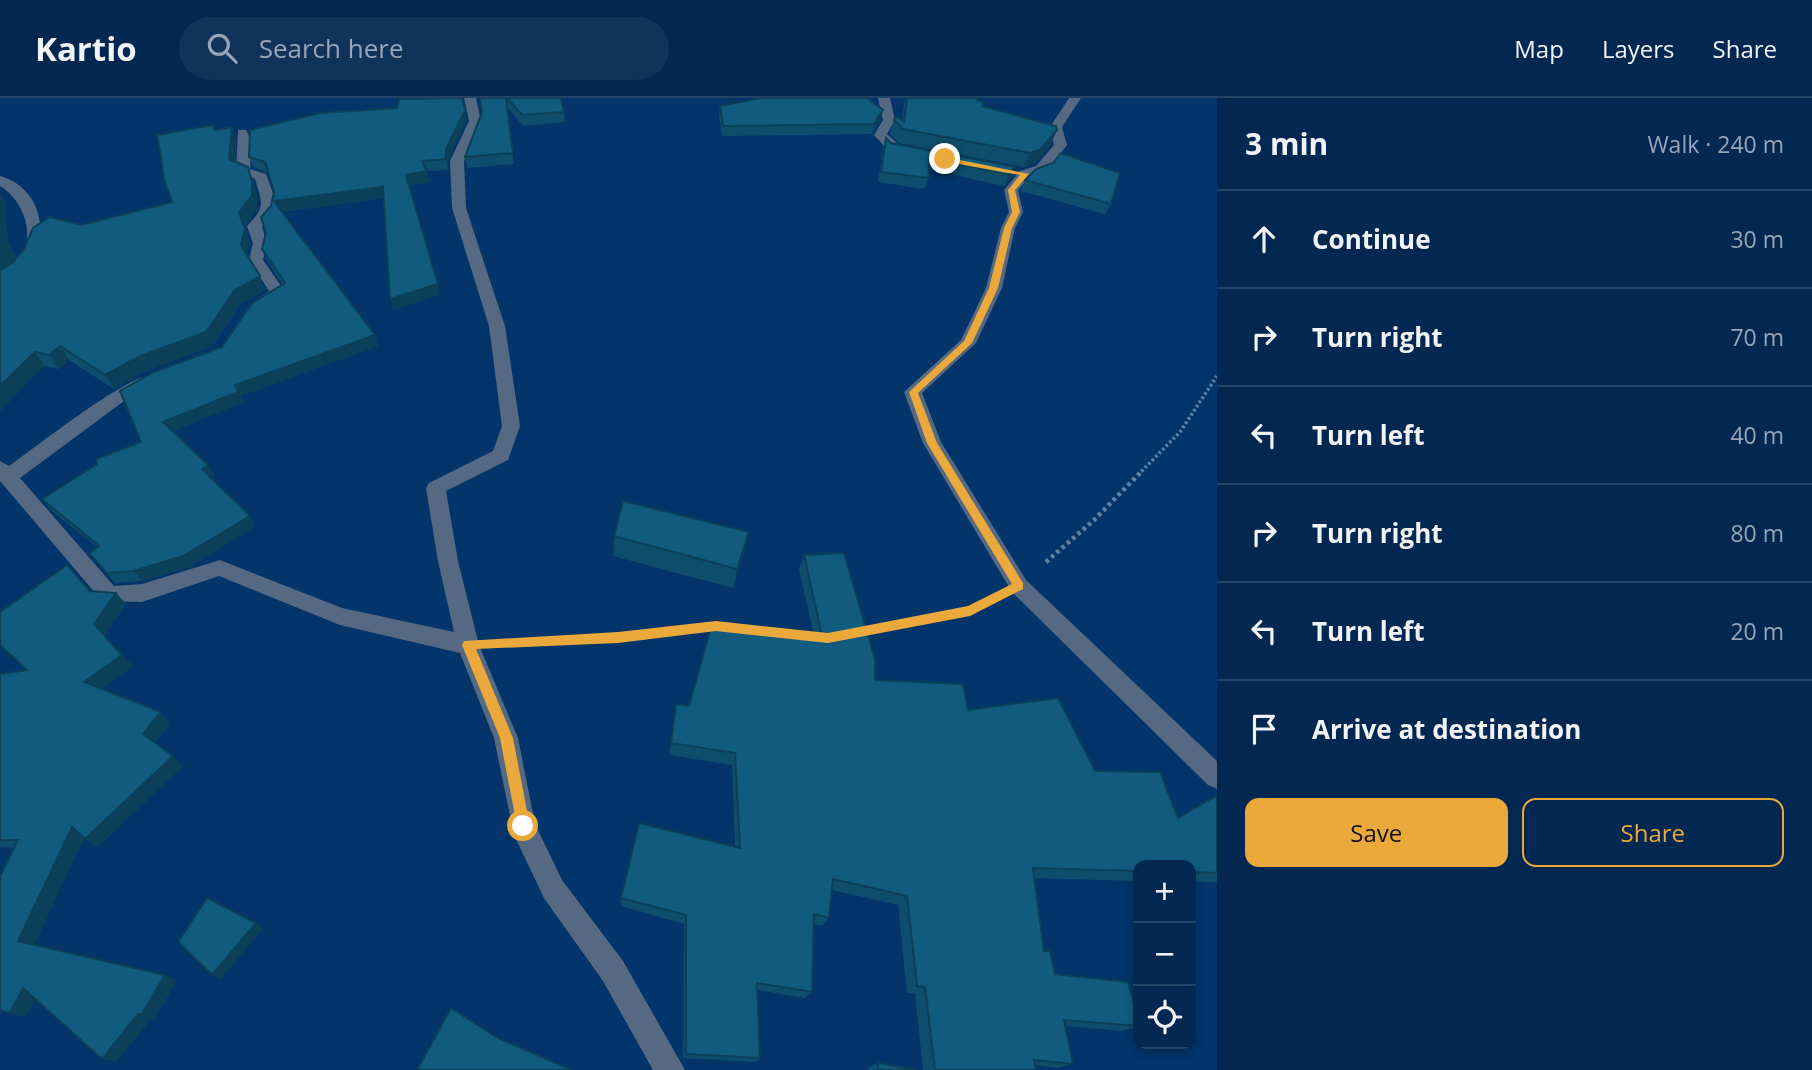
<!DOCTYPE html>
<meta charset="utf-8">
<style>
body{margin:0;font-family:"Open Sans",sans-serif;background:#10335a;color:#f1f3f6}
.controls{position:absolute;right:21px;bottom:21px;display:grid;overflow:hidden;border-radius:14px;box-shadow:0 4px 10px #0003}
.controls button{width:63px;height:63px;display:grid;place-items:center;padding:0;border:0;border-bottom:2px solid #234467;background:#022750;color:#f1f3f6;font:35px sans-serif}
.stop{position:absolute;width:21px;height:21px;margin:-16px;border:5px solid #eca93b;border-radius:50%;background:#fff}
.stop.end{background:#eca93b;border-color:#fff;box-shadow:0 2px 7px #0008}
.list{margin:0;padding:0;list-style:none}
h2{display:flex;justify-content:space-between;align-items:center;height:91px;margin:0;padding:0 28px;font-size:30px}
h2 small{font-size:23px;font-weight:400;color:#96a5b7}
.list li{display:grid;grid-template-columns:46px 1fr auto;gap:21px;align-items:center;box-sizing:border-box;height:98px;padding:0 28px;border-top:2px solid #234467}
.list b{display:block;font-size:26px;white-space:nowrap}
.list em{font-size:23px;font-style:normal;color:#96a5b7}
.actions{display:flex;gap:14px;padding:21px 28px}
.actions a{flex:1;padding:16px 0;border:2px solid #eca93b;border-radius:14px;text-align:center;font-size:24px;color:#eca93b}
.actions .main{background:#eca93b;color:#111}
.icon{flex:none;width:38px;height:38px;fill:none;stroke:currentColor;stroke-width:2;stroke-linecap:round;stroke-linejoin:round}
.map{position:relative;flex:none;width:1217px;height:972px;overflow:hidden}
header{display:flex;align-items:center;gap:42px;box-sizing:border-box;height:98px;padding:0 35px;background:#022750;border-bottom:2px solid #234467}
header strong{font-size:33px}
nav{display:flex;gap:38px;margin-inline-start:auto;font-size:24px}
.search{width:490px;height:63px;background:#10335a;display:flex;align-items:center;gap:18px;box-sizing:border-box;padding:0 24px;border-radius:38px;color:#96a5b7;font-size:26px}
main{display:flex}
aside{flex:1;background:#022750}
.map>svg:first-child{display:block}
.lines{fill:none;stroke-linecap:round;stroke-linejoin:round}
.path-far1{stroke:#6282a5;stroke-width:3.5;stroke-dasharray:2.5 2.5;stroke-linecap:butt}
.path{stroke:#6282a5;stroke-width:4.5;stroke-dasharray:3.5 3.5;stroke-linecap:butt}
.street{fill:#556983;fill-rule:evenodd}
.wall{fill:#0e4e6c}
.shaded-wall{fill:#0b4058}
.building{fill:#105b7e;stroke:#0b4058;stroke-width:2}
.route{fill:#eca93b}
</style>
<header>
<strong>Kartio</strong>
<div class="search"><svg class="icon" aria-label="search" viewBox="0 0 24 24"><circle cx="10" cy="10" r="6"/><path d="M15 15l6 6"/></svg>Search here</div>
<nav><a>Map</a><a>Layers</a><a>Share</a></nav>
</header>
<main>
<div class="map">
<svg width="1217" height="972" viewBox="0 0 1217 972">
<rect width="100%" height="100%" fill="#03346a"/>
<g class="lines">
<polyline class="path-far1" points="1138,377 1180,334 1217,278"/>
<g class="path">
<polyline points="1046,464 1094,422 1140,375"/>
<polyline points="863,533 970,513 987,504"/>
<polyline points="505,545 618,540 717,528 820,539"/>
</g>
<g class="street">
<path d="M464,0h12l5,23 -17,40 2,47 39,118 15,100 -12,34 -62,31 12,70 21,84 39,93 17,86 27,56 61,81 62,109h-32l-50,-89 -59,-83 -30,-63 -20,-97 -34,-85 -120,-28 -121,-49 -77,26 -40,-1 -102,-120v-20l9,5c23,-16 124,-96 144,-90l3,4 -3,4 -29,17 -104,77 94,108 28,-2 78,-24 122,48 112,24 -16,-71 -12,-73 3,-5 64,-32 9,-25 -13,-100 -37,-118 -2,-47 19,-40z"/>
<polygon points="878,0 890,0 895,22 887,36 899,47 914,51 914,57 889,53 874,37 883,22"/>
<polygon points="1069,0 1081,0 1062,29 1067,47 1046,74 1030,79 1018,92 1023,114 1015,130 1002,190 976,245 922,295 941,344 1026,482 1217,663 1217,691 1208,687 1012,494 923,345 904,294 961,242 986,190 1001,130 1009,114 1004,92 1020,73 1036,68 1054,47 1050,29"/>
<path d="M238,32h8l6,12 -2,27 16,5 9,25v12l-13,16 5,16 -4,17 23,33 -28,16 -8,-5 19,-13 -20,-31 4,-17 -6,-17c18,-19 16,-21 8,-47l-19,-8z"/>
<path d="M0,78c45,12 54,70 18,100 -6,5 -11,10 -18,12v-13c7,-5 17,-11 21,-19 15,-23 1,-57 -21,-70z"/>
</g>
</g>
<g class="wall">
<polygon points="480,0 561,0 564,14 565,24 523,28 507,9 514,66 467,70 465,59 482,15"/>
<polygon points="905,0 977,0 977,2 984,4 983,8 1051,46 1034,66 1024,69 899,45 890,36 894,22 902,22"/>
<polygon points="720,8 880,22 872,36 722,38 719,18"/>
<polygon points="465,12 466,23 448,62 448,72 427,73 429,84 409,88 440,197 393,212 390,201 384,100 282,114 375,237 378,248 240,298 244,304 173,333 209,368 215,378 212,380 250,418 256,428 190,469 142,483 115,485 89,455 97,449 51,412 42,401 141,344 222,249 282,186 266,161 262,151 274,94 268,75 253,69 249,59"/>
<polygon points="232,29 236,42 235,63 253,83 257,97 257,111 245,129 250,145 247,158 260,178 265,192 241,206 212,248 146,273 114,291 69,262 59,271 44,268 0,313 0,95 4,101 8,145 17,159 81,127 172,104 214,32"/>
<polygon points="886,40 891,45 1015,69 1011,80 1004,88 928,71 928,80 924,91 878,84 883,51"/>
<polygon points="1025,82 1111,106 1105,116 1021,93"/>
<polygon points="614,438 744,454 733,490 613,458"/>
<polygon points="804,457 875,582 968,612 1095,673 1178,720 1217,697 1217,784 1191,784 1191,767 1138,767 1138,782 1134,783 1034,780 1044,853 1055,876 1138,921 1138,928 1122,933 1065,928 1073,966 1057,970 1035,967 1036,972 923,972 915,896 907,895 898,807 832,792 829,820 822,828 814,826 812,894 805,900 757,892 760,960 755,964 683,960 684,826 621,808 621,800 735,749 732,667 669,657 676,606 689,608 815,541 799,472"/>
<polygon points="90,493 116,495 126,506 104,537 133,568 101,591 161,614 170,625 155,645 183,668 98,749 84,740 34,847 177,882 154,922 151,921 116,964 102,961 35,901 26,919 0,913 0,778 15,750 0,749 0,576 27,572"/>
<polygon points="878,965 918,972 869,972 869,969"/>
</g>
<g class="shaded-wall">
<polygon points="465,12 466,23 448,62 448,72 446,51"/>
<polygon points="883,12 880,22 872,36 874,26"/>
<polygon points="232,29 236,42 234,74 229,61"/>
<polygon points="1057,32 1051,46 1034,66 1024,69 1030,55"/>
<polygon points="248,69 257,97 257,111 245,129 250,145 246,161 241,147 239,115"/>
<polygon points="1015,69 1011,80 1004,88 1008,77"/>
<polygon points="427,73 429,84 408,88 406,77"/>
<polygon points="383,89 386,100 278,114 274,103"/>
<polygon points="0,95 4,101 8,145 17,159 0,175"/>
<polygon points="260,178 265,192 241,206 212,248 146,273 114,291 105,277 235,192"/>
<polygon points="438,186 440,197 393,212 390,201"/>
<polygon points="375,237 378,248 240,298 244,304 169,335 163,324 235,287"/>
<polygon points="60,248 69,262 59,271 49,257"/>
<polygon points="35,254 44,268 0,313 0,288"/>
<polygon points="209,368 215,378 209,382 202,371"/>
<polygon points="250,418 256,428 190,469 142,483 134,473"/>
<polygon points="749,434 744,454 733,490 737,471"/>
<polygon points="116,495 126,506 104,537 133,568 95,594 84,584 94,526"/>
<polygon points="161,614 170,625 154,646 143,636"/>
<polygon points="173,658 183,668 98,749 85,741"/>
<polygon points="72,729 85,738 33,849 18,843"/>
<polygon points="256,825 264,830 221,881 212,877"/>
<polygon points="165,877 177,882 154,922 151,921 116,964 102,961"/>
<polygon points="23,890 39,895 26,919 10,915"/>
</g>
<g class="building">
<polygon points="462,0 465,12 446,51 446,61 422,63 427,73 406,77 438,186 390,201 383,89 274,103 375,237 235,287 238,294 163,324 209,368 202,371 250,418 183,458 134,473 107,475 89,455 99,448 42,401 97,366 96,361 141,344 120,293 154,274 222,249 252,205 285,185 262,151 266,135 261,119 271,108 274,94 265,64 249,59 250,32 320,15 397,10 399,1"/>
<polygon points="480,0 506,0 513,55 465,59 482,14"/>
<polygon points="507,0 561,0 564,14 522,17"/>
<polygon points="761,0 867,0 883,12 874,26 723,28 720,8"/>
<polygon points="907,0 977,0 977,2 984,4 982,8 1056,28 1057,32 1040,52 1030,55 903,31 894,22 896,18 904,23"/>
<polygon points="213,27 214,32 232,29 229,61 248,69 252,84 252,97 239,115 245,131 241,147 260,178 235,192 206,234 138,259 105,277 60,248 49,257 35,254 0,288 0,173 11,166 23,153 33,130 50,119 81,127 172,104 165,85 157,37"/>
<polygon points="886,40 891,45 1015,69 1008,77 930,60 928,80 881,74"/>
<polygon points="1061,55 1120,75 1111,106 1025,82 1036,71 1053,65"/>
<polygon points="623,403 749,434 737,471 614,438"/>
<polygon points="844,455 875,561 875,582 963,586 968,612 1058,600 1095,673 1160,674 1178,720 1217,697 1217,775 1191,774 1191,767 1138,767 1138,773 1033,770 1044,853 1050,853 1055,876 1128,884 1138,921 1138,928 1064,922 1073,966 1034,962 1036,972 935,972 925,889 917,888 907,798 833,781 829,820 814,816 812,894 757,885 760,960 686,956 686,817 621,800 639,725 740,750 735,655 671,645 676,606 689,608 711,529 823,542 804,457"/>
<polygon points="67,467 90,493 116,495 94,526 122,557 84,584 161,614 143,636 173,658 85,741 72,729 18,843 165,877 141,917 138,916 102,961 23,890 10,915 0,912 0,778 18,742 0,742 0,576 27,572 0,547 0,514"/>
<polygon points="207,800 256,825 212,877 178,844"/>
<polygon points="451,910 498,940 572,972 417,972"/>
<polygon points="878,965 918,972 878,972"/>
</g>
<polygon class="route" points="945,59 1029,76 1015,92 1020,114 1012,130 998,190 972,245 918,295 937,345 1023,485 1023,491 970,518 828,545 716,533 618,545 476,551 513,640 530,728 528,733 518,733 500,640 462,547 464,543 618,534 716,523 828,535 968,508 1012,486 927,345 909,294 964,243 989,190 1004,130 1012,114 1008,92 1020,77 942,63"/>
</svg>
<div class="controls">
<button>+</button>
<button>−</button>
<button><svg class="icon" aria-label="locate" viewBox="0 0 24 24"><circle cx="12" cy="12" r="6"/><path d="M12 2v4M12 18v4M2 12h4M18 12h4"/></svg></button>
</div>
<div class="stop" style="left:523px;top:728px"></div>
<div class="stop end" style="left:945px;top:61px"></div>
</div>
<aside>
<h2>3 min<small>Walk · 240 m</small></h2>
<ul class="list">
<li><svg class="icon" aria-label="ahead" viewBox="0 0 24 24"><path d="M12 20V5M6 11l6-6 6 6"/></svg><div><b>Continue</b></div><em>30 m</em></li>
<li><svg class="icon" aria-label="right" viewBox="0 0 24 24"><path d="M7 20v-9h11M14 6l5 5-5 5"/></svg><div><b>Turn right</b></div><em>70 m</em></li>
<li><svg class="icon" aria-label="left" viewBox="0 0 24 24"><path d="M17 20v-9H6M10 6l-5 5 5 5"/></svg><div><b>Turn left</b></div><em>40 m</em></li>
<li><svg class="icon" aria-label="right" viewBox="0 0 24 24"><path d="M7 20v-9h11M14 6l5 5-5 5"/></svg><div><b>Turn right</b></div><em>80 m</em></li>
<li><svg class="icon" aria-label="left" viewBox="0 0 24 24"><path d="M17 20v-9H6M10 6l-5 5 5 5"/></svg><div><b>Turn left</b></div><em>20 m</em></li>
<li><svg class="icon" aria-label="arrive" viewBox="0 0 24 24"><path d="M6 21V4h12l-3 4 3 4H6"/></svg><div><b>Arrive at destination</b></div></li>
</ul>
<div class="actions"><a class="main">Save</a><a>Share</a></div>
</aside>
</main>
